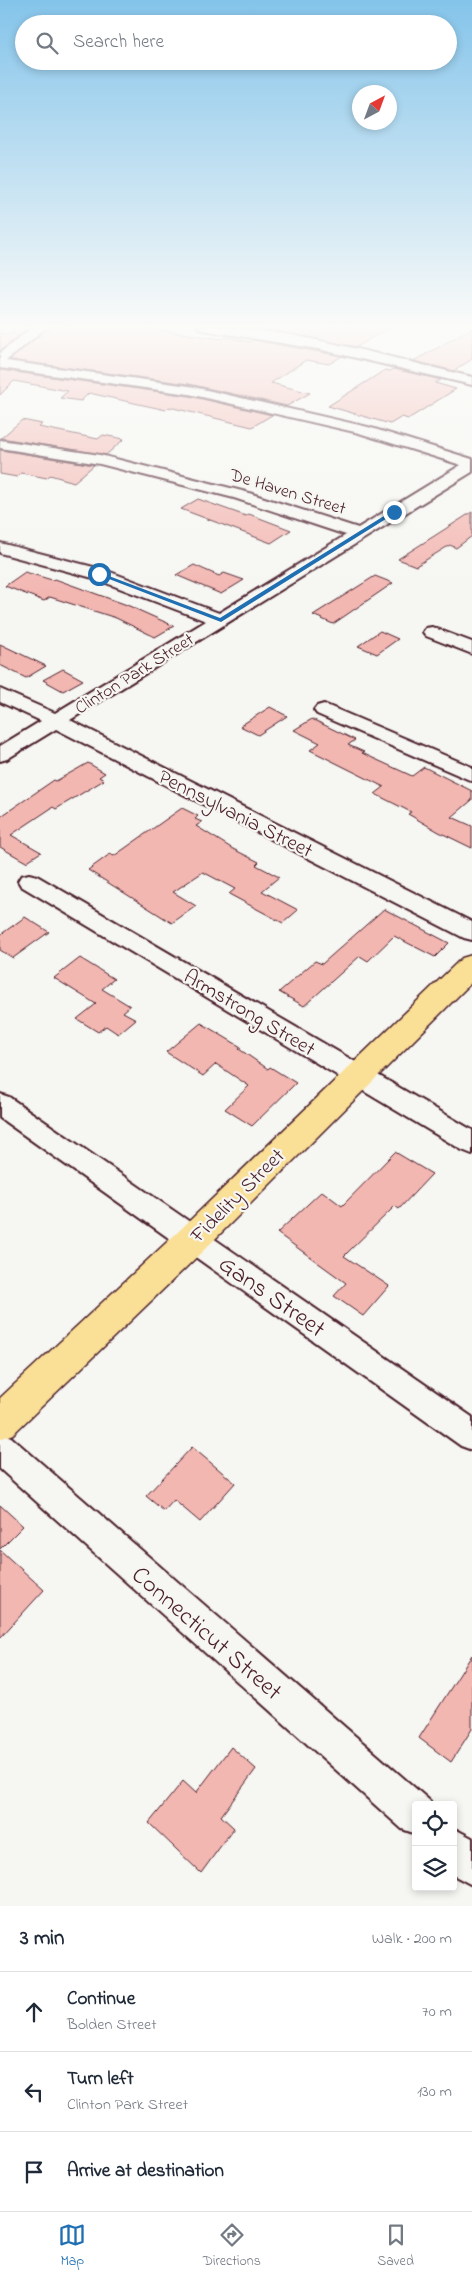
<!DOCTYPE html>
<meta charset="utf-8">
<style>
body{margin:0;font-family:"Indie Flower",sans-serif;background:#f2f2f3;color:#1f2937}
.controls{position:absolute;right:15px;bottom:15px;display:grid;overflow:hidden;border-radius:5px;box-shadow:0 2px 8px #0003}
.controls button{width:45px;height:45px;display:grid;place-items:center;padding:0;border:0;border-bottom:1px solid #e0e1e3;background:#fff;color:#1f2937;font:25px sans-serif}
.compass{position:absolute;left:352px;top:85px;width:45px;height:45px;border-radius:50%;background:#fff;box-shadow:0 2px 8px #0003;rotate:41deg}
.stop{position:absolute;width:15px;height:15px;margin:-11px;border:4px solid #1f6fb2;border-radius:50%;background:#fff}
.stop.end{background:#1f6fb2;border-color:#fff;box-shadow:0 1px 5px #0008}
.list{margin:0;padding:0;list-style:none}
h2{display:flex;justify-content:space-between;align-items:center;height:65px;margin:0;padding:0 20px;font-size:21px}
h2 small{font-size:16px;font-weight:400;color:#747a83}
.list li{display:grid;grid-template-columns:32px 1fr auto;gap:15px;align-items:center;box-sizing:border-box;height:80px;padding:0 20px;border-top:1px solid #e0e1e3}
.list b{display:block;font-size:19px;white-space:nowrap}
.list p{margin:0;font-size:16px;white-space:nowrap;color:#747a83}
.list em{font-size:16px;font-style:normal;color:#747a83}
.icon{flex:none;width:28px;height:28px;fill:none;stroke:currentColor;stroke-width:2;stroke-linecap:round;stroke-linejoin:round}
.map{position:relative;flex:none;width:472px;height:1906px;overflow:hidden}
.search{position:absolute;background:#fff;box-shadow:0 2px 8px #0003;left:15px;right:15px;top:15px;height:55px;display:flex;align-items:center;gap:12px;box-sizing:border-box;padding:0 18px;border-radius:28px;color:#747a83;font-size:19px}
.sheet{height:305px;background:#fff}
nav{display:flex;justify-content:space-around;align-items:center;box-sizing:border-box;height:70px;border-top:1px solid #e0e1e3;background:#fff;font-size:14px;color:#747a83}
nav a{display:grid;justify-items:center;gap:2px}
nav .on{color:#1f6fb2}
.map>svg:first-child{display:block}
.building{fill:#f3b7b2;stroke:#4a1f2b}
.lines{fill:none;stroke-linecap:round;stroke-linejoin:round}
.minor-casing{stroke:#4a1f2b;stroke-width:4}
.major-casing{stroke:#4a1f2b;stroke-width:3}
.minor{fill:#f6f6f2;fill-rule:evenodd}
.major{fill:#fadf96;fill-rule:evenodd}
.route{fill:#1f6fb2}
.labels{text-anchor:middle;stroke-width:4.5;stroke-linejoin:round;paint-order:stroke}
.far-street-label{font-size:18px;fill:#4a1f2b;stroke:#f6f6f2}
.street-label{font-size:21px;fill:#4a1f2b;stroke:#f6f6f2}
.near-street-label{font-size:25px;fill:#4a1f2b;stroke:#f6f6f2}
</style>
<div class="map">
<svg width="472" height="1906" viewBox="0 0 472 1906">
<rect width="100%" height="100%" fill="#f6f6f2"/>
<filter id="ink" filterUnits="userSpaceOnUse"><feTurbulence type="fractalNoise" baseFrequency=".02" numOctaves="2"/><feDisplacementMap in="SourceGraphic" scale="10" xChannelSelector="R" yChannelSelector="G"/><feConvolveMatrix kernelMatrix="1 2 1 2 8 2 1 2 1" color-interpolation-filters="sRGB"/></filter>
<g filter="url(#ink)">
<g class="building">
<polygon points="13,326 31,326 0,351 0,333 12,334"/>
<polygon points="50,326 134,326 223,339 225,337 250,342 253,340 342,356 329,364 306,360 271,383 310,393 287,406 189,384 10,360"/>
<polygon points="272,326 391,326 357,347 267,330"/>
<polygon points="472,328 472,359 454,371 414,361"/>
<polygon points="394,369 441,380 435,383 456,389 408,419 402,417 390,424 328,406 385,370 390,371"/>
<polygon points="0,370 189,396 272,415 252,427 169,407 166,410 89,393 81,401 60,398 68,391 14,381 0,395"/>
<polygon points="22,420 42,424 39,427 98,439 103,435 124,439 106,455 1,438"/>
<polygon points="0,450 94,465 74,482 50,475 47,478 21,473 17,477 0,474"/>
<polygon points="198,499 246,516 249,514 291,530 271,543 181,509"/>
<polygon points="472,512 472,536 456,548 450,545 416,566 398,559"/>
<polygon points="194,565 219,576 224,573 244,580 221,594 176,575"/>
<polygon points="25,572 52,580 55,579 127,605 174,626 155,637 116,618 50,597 44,601 5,586"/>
<polygon points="375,576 393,583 333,624 313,615"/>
<polygon points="380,631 398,639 377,654 358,646"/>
<polygon points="0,644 46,666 26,678 0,665"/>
<polygon points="63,669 83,680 63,691 43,680"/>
<polygon points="270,707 287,716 258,735 240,726"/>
<polygon points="312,719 355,740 348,745 364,752 362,753 412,776 424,767 472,791 472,800 452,817 472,826 472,848 439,832 408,814 411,812 375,794 384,787 310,750 320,743 294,730"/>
<polygon points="88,763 105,773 99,777 104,780 56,809 53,807 11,835 41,852 26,862 0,847 0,817 54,780 56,781"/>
<polygon points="182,808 198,816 195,819 202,822 196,826 233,849 259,862 256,865 279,877 262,891 298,910 283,923 229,894 235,889 203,872 173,892 196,906 172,923 88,870 110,854 114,856"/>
<polygon points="384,909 449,943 435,957 394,936 368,961 360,956 304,1006 279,992 315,961 322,964"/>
<polygon points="25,917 49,932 13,958 0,950 0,935"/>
<polygon points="80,958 114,979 102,989 130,1006 123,1012 136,1019 118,1034 106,1026 98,1032 77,1019 96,1004 54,978"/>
<polygon points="201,1023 241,1047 239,1049 268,1069 270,1067 296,1083 252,1126 225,1109 249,1086 216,1064 203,1076 166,1052"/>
<polygon points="395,1152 432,1174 399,1209 395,1206 344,1256 389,1286 363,1316 334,1296 346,1283 277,1233 322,1191 342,1206"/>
<polygon points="192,1447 235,1483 200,1522 174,1500 164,1511 146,1496"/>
<polygon points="0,1505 23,1526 0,1549"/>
<polygon points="0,1550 44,1590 0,1638"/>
<polygon points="472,1655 472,1729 451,1762 419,1738"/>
<polygon points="231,1747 256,1769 221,1816 234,1828 201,1873 149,1823 183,1781 196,1793"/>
</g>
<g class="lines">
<defs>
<g id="minor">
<polygon points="34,326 48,326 6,361 189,386 368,427 472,459 472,472 70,720 472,922 472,940 464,938 56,729 7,759 0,761 0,746 41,721 0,702 0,689 55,713 206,621 93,578 0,553 0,543 105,570 219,613 346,535 234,498 100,464 0,448 0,440 100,455 246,492 358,528 461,465 359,433 189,394 0,368 0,353"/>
<path d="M197,326c88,0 189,31 275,51v8l-154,-36 -115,-19z"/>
<polygon points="432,627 472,642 472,654 426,636 423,632 426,628"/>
<polygon points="324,704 472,767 472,781 317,714 314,710 317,706"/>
<polygon points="29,874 37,876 472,1130 472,1154 462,1150 21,886 18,881 21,876"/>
<polygon points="0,1094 9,1097 472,1417 472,1450 461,1446 0,1118"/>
<polygon points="0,1433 11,1437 430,1801 431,1805 416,1805 416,1834 402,1829 0,1469"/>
<polygon points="453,1828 472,1838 472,1885 453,1875"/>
</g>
<polygon id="major" points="472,955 472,982 205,1249 13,1434 0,1439 0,1398 181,1229 462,958"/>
</defs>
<use href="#minor" class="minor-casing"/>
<use href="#major" class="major-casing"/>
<use href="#minor" class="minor"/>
<use href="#major" class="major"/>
</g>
</g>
<linearGradient id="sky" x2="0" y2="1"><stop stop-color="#84c4ea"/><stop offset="0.55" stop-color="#fbfbf9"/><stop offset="1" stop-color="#fbfbf9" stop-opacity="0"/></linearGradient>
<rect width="472" height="593" fill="url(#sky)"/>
<polygon class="route" points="392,511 397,512 221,622 96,574 101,573 220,618"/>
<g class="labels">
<g class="far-street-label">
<text transform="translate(288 491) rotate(17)" y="6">De Haven Street</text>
<text transform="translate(134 673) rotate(-32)" y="6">Clinton Park Street</text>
</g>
<g class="street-label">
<text transform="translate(236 813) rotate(27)" y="7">Pennsylvania Street</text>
<text transform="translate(250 1012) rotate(31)" y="7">Armstrong Street</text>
<text transform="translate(237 1195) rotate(-45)" y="7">Fidelity Street</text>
</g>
<g class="near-street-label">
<text transform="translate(273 1295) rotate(35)" y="9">Gans Street</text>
<text transform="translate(208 1632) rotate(41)" y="9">Connecticut Street</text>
</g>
</g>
</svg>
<div class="controls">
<button><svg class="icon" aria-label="locate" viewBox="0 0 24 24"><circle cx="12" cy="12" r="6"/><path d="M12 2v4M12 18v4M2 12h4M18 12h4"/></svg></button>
<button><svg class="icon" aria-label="layers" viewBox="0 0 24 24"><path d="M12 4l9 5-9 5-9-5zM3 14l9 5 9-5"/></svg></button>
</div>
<svg class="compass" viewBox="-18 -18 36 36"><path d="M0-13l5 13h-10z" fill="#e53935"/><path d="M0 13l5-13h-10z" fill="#747a83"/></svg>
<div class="stop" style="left:99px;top:574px"></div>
<div class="stop end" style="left:394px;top:512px"></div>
<div class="search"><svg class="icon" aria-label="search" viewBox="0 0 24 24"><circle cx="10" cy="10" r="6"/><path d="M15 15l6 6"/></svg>Search here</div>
</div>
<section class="sheet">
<h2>3 min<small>Walk · 200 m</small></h2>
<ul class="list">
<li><svg class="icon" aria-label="ahead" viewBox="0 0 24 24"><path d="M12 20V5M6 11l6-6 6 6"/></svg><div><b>Continue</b><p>Bolden Street</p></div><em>70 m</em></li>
<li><svg class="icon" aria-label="left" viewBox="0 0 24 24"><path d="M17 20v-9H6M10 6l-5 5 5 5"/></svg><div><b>Turn left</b><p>Clinton Park Street</p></div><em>130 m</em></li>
<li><svg class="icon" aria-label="arrive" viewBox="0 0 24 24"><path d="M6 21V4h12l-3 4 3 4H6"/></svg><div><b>Arrive at destination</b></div></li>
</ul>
</section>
<nav>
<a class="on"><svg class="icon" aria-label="map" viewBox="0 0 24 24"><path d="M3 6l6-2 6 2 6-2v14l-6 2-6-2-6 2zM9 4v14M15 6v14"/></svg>Map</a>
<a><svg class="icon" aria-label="directions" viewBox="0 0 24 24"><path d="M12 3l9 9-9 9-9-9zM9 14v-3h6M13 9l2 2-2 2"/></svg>Directions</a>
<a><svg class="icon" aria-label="saved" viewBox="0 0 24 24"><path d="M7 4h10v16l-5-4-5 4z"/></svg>Saved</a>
</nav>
